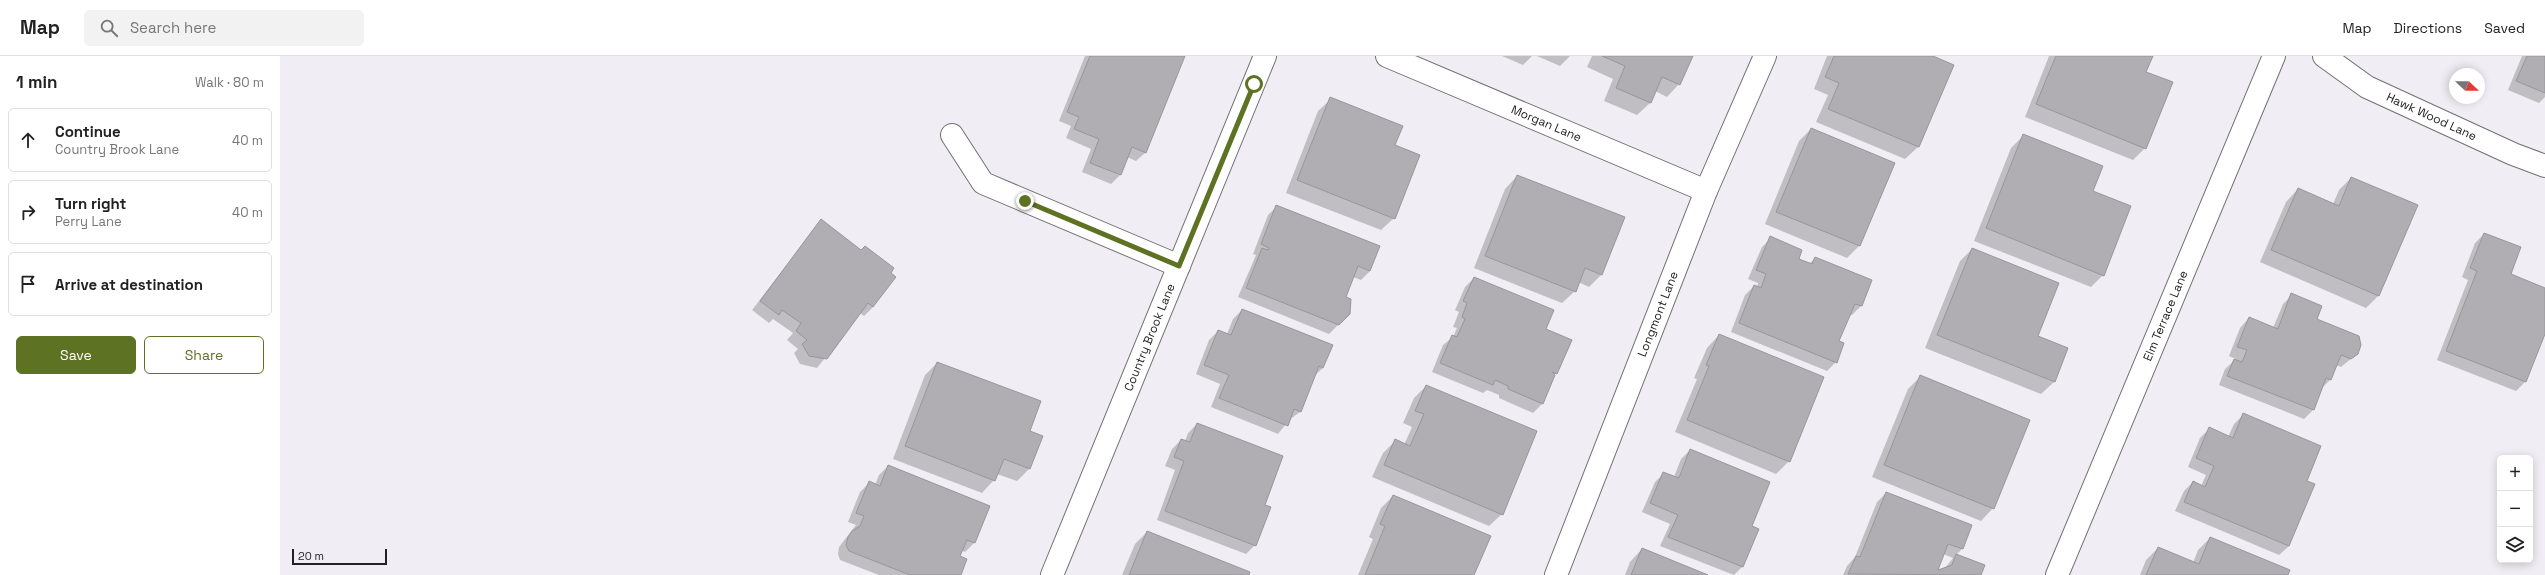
<!DOCTYPE html>
<meta charset="utf-8">
<style>
body{margin:0;font-family:"Space Grotesk",sans-serif;background:#f2f2f2;color:#222}
.controls{position:absolute;right:12px;bottom:12px;display:grid;overflow:hidden;border-radius:6px;box-shadow:0 2px 10px #0003}
.controls button{width:36px;height:36px;display:grid;place-items:center;padding:0;border:0;border-bottom:1px solid #e0e0e0;background:#fff;color:#222;font:20px sans-serif}
.compass{position:absolute;left:2169px;top:12px;width:36px;height:36px;border-radius:50%;background:#fff;box-shadow:0 2px 10px #0003;rotate:112deg}
.scale{position:absolute;left:12px;bottom:10px;width:95px;box-sizing:border-box;padding-left:4px;border:2px solid #222123;border-top:0;font-size:11px;line-height:14px;white-space:nowrap;color:#222123;-webkit-text-stroke:3px #f0eef4;paint-order:stroke}
.stop{position:absolute;width:12px;height:12px;margin:-9px;border:3px solid #5d7222;border-radius:50%;background:#fff}
.stop.end{background:#5d7222;border-color:#fff;box-shadow:0 1px 4px #0008}
.list{margin:0;padding:0;list-style:none}
h2{display:flex;justify-content:space-between;align-items:center;height:52px;margin:0;padding:0 16px;font-size:17px}
h2 small{font-size:13px;font-weight:400;color:#767676}
.list li{display:grid;grid-template-columns:26px 1fr auto;gap:12px;align-items:center;box-sizing:border-box;height:64px;margin:0 8px 8px;padding:0 8px;border:1px solid #e0e0e0;border-radius:6px}
.list b{display:block;font-size:15px;white-space:nowrap}
.list p{margin:0;font-size:13px;white-space:nowrap;color:#767676}
.list em{font-size:13px;font-style:normal;color:#767676}
.actions{display:flex;gap:8px;padding:12px 16px}
.actions a{flex:1;padding:9px 0;border:1px solid #5d7222;border-radius:6px;text-align:center;font-size:14px;color:#5d7222}
.actions .main{background:#5d7222;color:#fff}
.icon{flex:none;width:22px;height:22px;fill:none;stroke:currentColor;stroke-width:2;stroke-linecap:round;stroke-linejoin:round}
.map{position:relative;flex:none;width:2265px;height:519px;overflow:hidden}
header{display:flex;align-items:center;gap:24px;box-sizing:border-box;height:56px;padding:0 20px;background:#fff;border-bottom:1px solid #e0e0e0}
header strong{font-size:19px}
nav{display:flex;gap:22px;margin-inline-start:auto;font-size:14px}
.search{width:280px;height:36px;background:#f2f2f2;display:flex;align-items:center;gap:10px;box-sizing:border-box;padding:0 14px;border-radius:6px;color:#767676;font-size:15px}
main{display:flex}
aside{flex:1;background:#fff}
.map>svg:first-child{display:block}
.shadow{fill:#0003;fill-rule:evenodd}
.building{fill:#b0aeb3;stroke:#98969b}
.lines{fill:none;stroke-linecap:round;stroke-linejoin:round}
.minor-casing{stroke:#727075;stroke-width:24}
.minor{stroke:#fff;stroke-width:22}
.route{stroke:#5d7222;stroke-width:5}
.labels{text-anchor:middle;stroke-width:4;stroke-linejoin:round;paint-order:stroke}
.street-label{font-size:12px;fill:#222123;stroke:#f0eef4}
</style>
<header>
<strong>Map</strong>
<div class="search"><svg class="icon" aria-label="search" viewBox="0 0 24 24"><circle cx="10" cy="10" r="6"/><path d="M15 15l6 6"/></svg>Search here</div>
<nav><a>Map</a><a>Directions</a><a>Saved</a></nav>
</header>
<main>
<aside>
<h2>1 min<small>Walk · 80 m</small></h2>
<ul class="list">
<li><svg class="icon" aria-label="ahead" viewBox="0 0 24 24"><path d="M12 20V5M6 11l6-6 6 6"/></svg><div><b>Continue</b><p>Country Brook Lane</p></div><em>40 m</em></li>
<li><svg class="icon" aria-label="right" viewBox="0 0 24 24"><path d="M7 20v-9h11M14 6l5 5-5 5"/></svg><div><b>Turn right</b><p>Perry Lane</p></div><em>40 m</em></li>
<li><svg class="icon" aria-label="arrive" viewBox="0 0 24 24"><path d="M6 21V4h12l-3 4 3 4H6"/></svg><div><b>Arrive at destination</b></div></li>
</ul>
<div class="actions"><a class="main">Save</a><a>Share</a></div>
</aside>
<div class="map">
<svg width="2265" height="519" viewBox="0 0 2265 519">
<rect width="100%" height="100%" fill="#f0eef4"/>
<g class="shadow">
<polygon points="805,0 904,0 866,96 856,105 847,101 840,119 831,128 802,116 811,93 786,82 791,70 779,65"/>
<polygon points="1222,0 1252,0 1243,9"/>
<polygon points="1257,0 1290,0 1280,10"/>
<polygon points="1312,0 1412,0 1399,28 1387,41 1375,35 1370,47 1357,59 1324,45 1333,23 1307,11"/>
<polygon points="1547,0 1650,0 1672,9 1638,91 1625,103 1536,66 1548,39 1534,33"/>
<polygon points="1769,0 1872,0 1865,16 1865,92 1853,104 1745,61"/>
<polygon points="2242,0 2265,0 2265,41 2259,47 2228,34"/>
<polygon points="1051,43 1114,89 1114,162 1101,174 1006,137 1038,55"/>
<polygon points="1531,73 1613,107 1579,190 1567,202 1485,168 1519,85"/>
<polygon points="1744,79 1811,135 1823,219 1811,231 1694,185 1731,92"/>
<polygon points="1237,120 1321,219 1309,231 1298,226 1295,235 1282,247 1194,212 1225,133"/>
<polygon points="2071,122 2137,150 2098,240 2086,252 1980,206 2006,146 2018,133 2053,148 2059,134"/>
<polygon points="997,150 1099,191 1090,215 1081,224 1073,221 1065,242 1069,258 1049,278 958,241 976,199 973,198 988,159"/>
<polygon points="541,165 593,251 584,260 580,257 537,312 520,308 514,297 518,293 507,284 513,277 493,263 489,267 472,254"/>
<polygon points="2204,178 2229,219 2265,233 2265,276 2245,326 2236,335 2157,304 2188,224 2182,221 2195,187"/>
<polygon points="1491,182 1518,203 1529,208 1535,202 1591,225 1581,250 1572,259 1569,258 1558,285 1556,306 1547,315 1451,276 1465,239 1474,230 1477,231 1478,227 1468,223 1482,191"/>
<polygon points="1692,193 1757,281 1787,293 1774,326 1761,338 1645,292 1680,205"/>
<polygon points="1194,222 1265,274 1290,284 1262,348 1253,357 1219,342 1219,339 1207,334 1203,337 1152,316 1163,289 1173,281 1177,272 1173,271 1179,256 1175,254 1185,231"/>
<polygon points="2012,239 2036,263 2077,298 2061,311 2056,309 2050,324 2042,332 2033,354 2024,363 1939,329 1945,313 1956,303 1949,300 1960,272 1969,262 1993,272 2003,248"/>
<polygon points="962,254 1043,312 1034,320 1020,356 1009,364 998,378 931,351 940,328 916,318 929,284 938,275 947,278 953,263"/>
<polygon points="1439,279 1509,405 1496,418 1395,376 1417,323 1414,322 1427,292"/>
<polygon points="657,307 749,376 761,381 749,413 737,425 717,418 714,424 702,437 613,403 645,319"/>
<polygon points="1640,321 1713,452 1701,465 1592,421 1628,333"/>
<polygon points="1146,330 1222,458 1209,470 1092,421 1103,397 1115,385 1124,389 1132,371 1123,367 1134,342"/>
<polygon points="1963,359 2026,426 2009,490 1999,499 1895,455 1904,435 1913,426 1921,430 1926,419 1908,411 1920,382 1929,373 1948,381 1954,368"/>
<polygon points="917,368 975,489 966,498 877,464 895,414 885,410 892,393 901,384 905,385 908,377"/>
<polygon points="1410,394 1470,471 1478,474 1462,511 1454,519 1380,490 1390,468 1362,456 1375,426 1384,417 1394,421 1401,403"/>
<polygon points="608,410 709,451 694,487 685,496 681,494 679,501 680,519 599,519 560,504 558,498 559,491 576,469 568,466 580,436 589,427 595,429 599,419"/>
<path d="M1606,437l85,33 -9,23 -6,6 27,11 -3,9h-137l4,-9 8,-9 22,-55zM1663,498l10,4 -8,10 -8,3z"/>
<polygon points="1113,440 1193,519 1078,519 1093,483 1089,481 1101,452"/>
<polygon points="867,476 968,519 842,519 855,488"/>
<polygon points="1930,482 2007,519 1860,519 1866,504 1878,492 1913,507 1918,494"/>
<polygon points="1362,493 1425,519 1345,519 1350,506"/>
</g>
<g class="building">
<polygon points="810,0 905,0 866,97 852,91 841,119 810,107 819,83 794,73 799,61 787,56"/>
<polygon points="1322,0 1413,0 1400,29 1382,21 1371,47 1336,32 1345,10"/>
<polygon points="1554,0 1653,0 1674,9 1639,91 1548,53 1559,27 1545,21"/>
<polygon points="1776,0 1873,0 1866,16 1893,26 1866,93 1756,48"/>
<polygon points="2247,0 2265,0 2265,37 2236,25"/>
<polygon points="1050,41 1123,70 1115,89 1140,99 1115,163 1017,124"/>
<polygon points="1531,72 1615,107 1580,190 1496,156"/>
<polygon points="1743,78 1823,110 1813,135 1851,150 1824,220 1706,172"/>
<polygon points="1237,119 1345,161 1322,219 1305,212 1296,236 1205,200"/>
<polygon points="2071,121 2138,149 2099,240 1991,194 2018,132 2059,150"/>
<polygon points="996,149 1100,190 1090,215 1078,210 1066,241 1071,243 1070,258 1059,269 966,232 982,192 988,194 989,192 981,188"/>
<polygon points="541,163 581,194 585,190 614,212 611,217 616,221 593,251 588,247 547,303 529,300 522,288 527,284 516,275 521,267 502,254 499,259 480,245"/>
<polygon points="2204,177 2241,191 2231,218 2265,232 2265,278 2246,326 2166,295 2197,215 2190,212"/>
<polygon points="1490,180 1522,194 1519,203 1532,208 1535,201 1592,224 1582,250 1575,248 1559,285 1564,287 1557,307 1459,267 1474,229 1481,232 1486,218 1476,214"/>
<polygon points="1692,192 1779,227 1758,280 1788,292 1775,326 1657,279"/>
<polygon points="1194,221 1274,254 1266,273 1292,284 1277,318 1272,316 1275,319 1263,348 1228,333 1228,330 1215,324 1213,329 1160,307 1172,279 1177,281 1185,263 1182,261 1187,247 1183,245"/>
<polygon points="2011,237 2042,250 2037,263 2079,280 2081,289 2078,298 2071,303 2061,299 2051,324 2046,322 2034,354 1947,320 1954,303 1962,306 1967,294 1957,291 1969,261 1998,273"/>
<polygon points="962,253 1053,289 1043,312 1039,310 1021,356 1014,353 1008,370 939,342 949,319 924,309 938,274 951,279"/>
<polygon points="1439,278 1544,321 1510,406 1407,364 1429,310 1426,309"/>
<polygon points="657,306 761,345 750,375 763,380 750,413 724,403 715,425 625,390"/>
<polygon points="1640,319 1750,364 1714,453 1604,409"/>
<polygon points="1146,329 1257,375 1223,459 1104,409 1115,383 1130,390 1144,358 1135,355"/>
<polygon points="1963,357 2041,390 2027,425 2035,428 2009,490 1904,446 1913,425 1925,431 1934,410 1916,402 1929,371 1953,382"/>
<polygon points="917,367 1003,400 985,449 991,451 976,490 885,455 904,405 894,401 901,383 910,386"/>
<polygon points="1410,393 1490,426 1472,470 1479,473 1463,511 1388,481 1398,459 1370,447 1383,416 1399,422"/>
<polygon points="608,409 710,450 695,487 687,484 680,500 687,503 681,519 630,519 569,495 566,489 568,481 572,475 580,470 584,460 576,457 589,425 600,430"/>
<polygon points="1606,436 1692,469 1683,493 1668,488 1658,514 1672,509 1676,498 1705,509 1701,519 1568,518 1576,500 1580,501"/>
<polygon points="1113,439 1211,480 1194,519 1085,519 1105,470 1100,468"/>
<polygon points="867,475 970,516 969,519 849,519"/>
<polygon points="1930,481 2010,514 2008,519 1866,519 1878,491 1919,508"/>
<polygon points="1362,492 1428,519 1351,519"/>
</g>
<g class="lines">
<defs>
<g id="minor">
<path id="s1" d="M1107,0l319,135"/>
<path id="s2" d="M2044,0l43,31 146,67 32,12"/>
<polyline points="672,79 703,127 899,210"/>
<path id="s3" d="M772,519l213,-519"/>
<path id="s4" d="M1276,519l150,-384 59,-135"/>
<path id="s5" d="M1777,519l217,-519"/>
</g>
</defs>
<use href="#minor" class="minor-casing"/>
<use href="#minor" class="minor"/>
</g>
<g class="lines">
<polyline class="route" points="745,145 899,210 974,28"/>
</g>
<g class="labels">
<g class="street-label">
<text dy="4" stroke="none"><textPath href="#s2" startOffset="124">Hawk Wood Lane</textPath></text>
<text dy="4" stroke="none"><textPath href="#s1" startOffset="173">Morgan Lane</textPath></text>
<text dy="4" stroke="none"><textPath href="#s4" startOffset="280">Longmont Lane</textPath></text>
<text dy="4" stroke="none"><textPath href="#s5" startOffset="281">Elm Terrace Lane</textPath></text>
<text dy="4" stroke="none"><textPath href="#s3" startOffset="257">Country Brook Lane</textPath></text>
</g>
</g>
</svg>
<div class="controls">
<button>+</button>
<button>−</button>
<button><svg class="icon" aria-label="layers" viewBox="0 0 24 24"><path d="M12 4l9 5-9 5-9-5zM3 14l9 5 9-5"/></svg></button>
</div>
<svg class="compass" viewBox="-18 -18 36 36"><path d="M0-13l5 13h-10z" fill="#e53935"/><path d="M0 13l5-13h-10z" fill="#767676"/></svg>
<div class="scale">20 m</div>
<div class="stop" style="left:974px;top:28px"></div>
<div class="stop end" style="left:745px;top:145px"></div>
</div>
</main>
